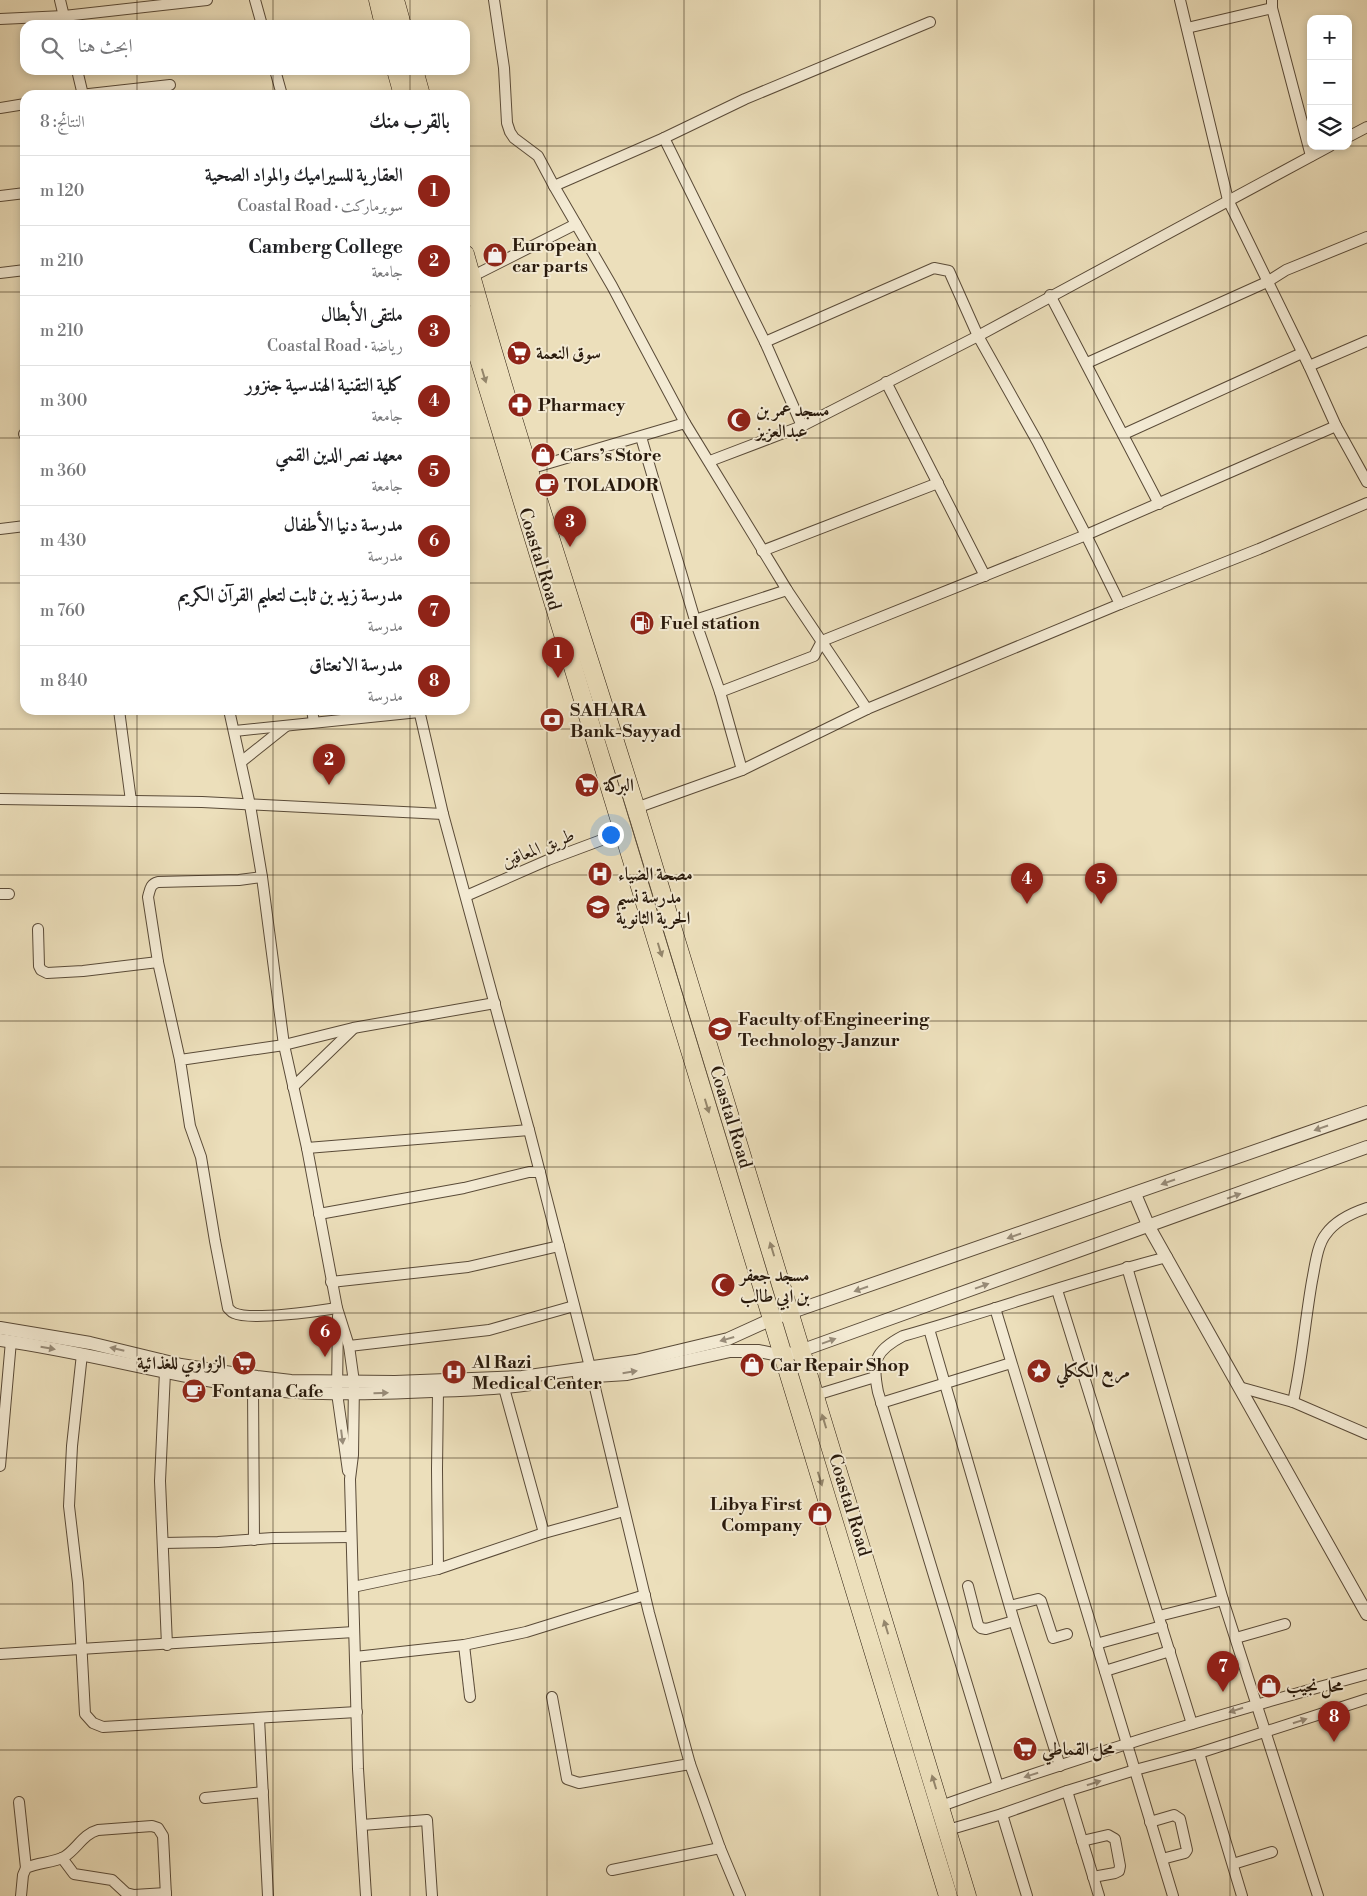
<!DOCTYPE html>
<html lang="ar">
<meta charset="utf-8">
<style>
body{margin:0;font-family:"Libre Bodoni",Amiri,serif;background:#f6f6f6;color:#202124;direction:rtl}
.controls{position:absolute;right:15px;top:15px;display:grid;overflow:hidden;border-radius:10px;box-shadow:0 2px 8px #0003}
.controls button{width:45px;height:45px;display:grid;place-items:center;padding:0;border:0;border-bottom:1px solid #e0e0e0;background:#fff;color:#202124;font:25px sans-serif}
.you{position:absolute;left:610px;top:834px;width:18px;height:18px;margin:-12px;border:4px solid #fff;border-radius:50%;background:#1a73e8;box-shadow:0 0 0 8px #1a73e833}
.badge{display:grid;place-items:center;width:32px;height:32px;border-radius:50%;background:#8f2418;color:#fff;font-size:16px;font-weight:700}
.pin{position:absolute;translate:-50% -41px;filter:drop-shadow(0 1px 2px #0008)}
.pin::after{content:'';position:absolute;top:26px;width:18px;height:15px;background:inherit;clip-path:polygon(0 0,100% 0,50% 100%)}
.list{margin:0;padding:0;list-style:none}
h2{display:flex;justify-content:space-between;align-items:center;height:65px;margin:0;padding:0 20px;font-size:21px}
h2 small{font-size:16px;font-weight:400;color:#757577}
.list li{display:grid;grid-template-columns:32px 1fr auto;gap:15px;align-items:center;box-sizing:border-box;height:70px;padding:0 20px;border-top:1px solid #e0e0e0}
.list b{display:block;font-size:19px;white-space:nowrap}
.list p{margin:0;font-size:16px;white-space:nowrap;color:#757577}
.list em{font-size:16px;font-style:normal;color:#757577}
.icon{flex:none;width:28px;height:28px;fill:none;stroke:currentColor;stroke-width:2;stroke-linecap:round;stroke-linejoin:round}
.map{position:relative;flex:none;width:1367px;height:1896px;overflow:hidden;direction:ltr}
.search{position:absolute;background:#fff;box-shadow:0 2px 8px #0003;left:20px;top:20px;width:450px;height:55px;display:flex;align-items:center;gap:12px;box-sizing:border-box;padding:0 18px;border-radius:15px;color:#757577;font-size:19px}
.panel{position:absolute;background:#fff;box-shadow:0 2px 8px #0003;left:20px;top:90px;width:450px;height:625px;border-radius:15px;direction:rtl}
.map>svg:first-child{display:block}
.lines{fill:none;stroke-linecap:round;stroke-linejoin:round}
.minor-casing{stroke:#5a4b38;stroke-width:12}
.tertiary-casing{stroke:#5a4b38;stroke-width:14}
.trunk-casing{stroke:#291a0c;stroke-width:19}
.minor{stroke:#f3ead3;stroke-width:10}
.tertiary{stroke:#f3ead3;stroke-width:12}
.trunk{stroke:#ecdfbb;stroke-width:18}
.oneway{fill:#94866c}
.oneway2{fill:#988c79}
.grid{fill:none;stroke:#291a0c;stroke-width:1;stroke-opacity:0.55}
.labels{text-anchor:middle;stroke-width:4;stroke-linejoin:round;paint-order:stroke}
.poi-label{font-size:18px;font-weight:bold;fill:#291a0c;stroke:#f3ead3;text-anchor:start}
.street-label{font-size:18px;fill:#291a0c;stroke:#f3ead3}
</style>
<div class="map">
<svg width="1367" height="1896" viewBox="0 0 1367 1896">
<rect width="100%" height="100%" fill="#ecdfbb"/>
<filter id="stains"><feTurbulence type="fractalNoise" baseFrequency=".004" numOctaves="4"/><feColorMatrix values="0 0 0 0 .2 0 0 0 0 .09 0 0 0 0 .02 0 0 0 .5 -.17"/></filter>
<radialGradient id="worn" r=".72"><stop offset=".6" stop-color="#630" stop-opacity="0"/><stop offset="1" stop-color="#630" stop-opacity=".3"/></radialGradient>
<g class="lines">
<defs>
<g id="minor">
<polyline points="60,0 66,25"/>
<polyline points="255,0 262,25"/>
<polyline points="494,0 504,68 507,123 510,132 514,138 538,156 554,186 612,286 685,423"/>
<polyline points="1272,8 1311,156"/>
<polyline points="0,19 64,16 207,0"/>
<polyline points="1187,28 1272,8 1272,0"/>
<polyline points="77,70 83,95"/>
<polyline points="275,70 282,95"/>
<polyline points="80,95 170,85"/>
<polyline points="0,108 25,104"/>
<polyline points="1348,137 1367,127"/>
<polyline points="664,138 765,342 802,426"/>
<polyline points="554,186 664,138 745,99 930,22"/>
<polyline points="0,196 25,193"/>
<polyline points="0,273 25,270"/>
<polyline points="471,277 576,224"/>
<polyline points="1050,295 1159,504"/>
<polyline points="1087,363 1267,282 1286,270 1367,237"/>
<polyline points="1309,366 1367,341"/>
<polyline points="886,382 985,576"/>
<polyline points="1336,426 1367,482"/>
<polyline points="24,434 25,434"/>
<polyline points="1124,434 1302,353"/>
<polyline points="641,437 695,620 720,692"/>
<polyline points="710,461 802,426 978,336 1330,146"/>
<polyline points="529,469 685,423 787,590 867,709"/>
<polyline points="0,529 25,526"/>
<polyline points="762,551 938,483"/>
<polyline points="1120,604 1259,549 1367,503"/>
<polyline points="695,620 787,590"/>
<polyline points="119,710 131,801"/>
<polyline points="229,710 250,805 262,877 284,1045 307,1148 337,1308 349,1346 354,1382 353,1455 350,1479 358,1769 366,1896"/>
<polyline points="312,710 314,722"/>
<polyline points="419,710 443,814 529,1130 590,1367 649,1613 690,1764 720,1848 740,1896"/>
<polyline points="235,731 419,712"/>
<polyline points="241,762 286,726"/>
<polyline points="742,770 720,692 814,656 822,641 1086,535 1336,426 1309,366 1228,200 1180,0"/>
<polyline points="0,799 202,802 443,814"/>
<polyline points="636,808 742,770 867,709 1120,604 1086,535 1037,441 978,336 949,271 934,268 765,342"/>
<polyline points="0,894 9,894"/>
<polyline points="466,896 548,860 623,832"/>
<polyline points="38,929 39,966 41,970 47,973 83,971 158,962"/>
<path d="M180,1060l-22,-98 -10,-65c2,-7 2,-13 10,-15l81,-2 23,-3"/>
<polyline points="293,1087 353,1029"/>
<polyline points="307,1148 529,1130"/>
<polyline points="319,1214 464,1188 529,1172 540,1172"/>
<polyline points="1127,1267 1223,1600 1318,1896"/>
<polyline points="331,1282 468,1267 559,1246"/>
<polyline points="1057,1290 1192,1724"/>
<path d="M337,1308c-19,3 -87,13 -103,5 -3,-1 -4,-3 -6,-5l-13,-67 -14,-84 -11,-31 -10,-66 104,-15 69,-17 142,-25"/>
<polyline points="995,1308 1173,1896"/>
<polyline points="338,1316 337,1393 348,1471"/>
<polyline points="929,1329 1014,1621 1060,1766"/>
<polyline points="349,1346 489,1330 574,1306"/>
<polyline points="82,1354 72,1446 69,1506 78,1583 85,1714 93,1723 103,1727 357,1712"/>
<polyline points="165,1372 160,1481 167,1645"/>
<polyline points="253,1387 254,1540"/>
<polyline points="1239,1387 1293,1402 1367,1434"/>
<polyline points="504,1388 544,1533"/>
<polyline points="816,1395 875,1377"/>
<path d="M1293,1402c9,-40 12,-81 19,-121 3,-14 5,-36 14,-47 10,-14 26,-21 41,-26"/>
<polyline points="881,1403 1011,1363"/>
<polyline points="0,1466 11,1341"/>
<polyline points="163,1543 218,1542 273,1538 351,1537"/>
<polyline points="438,1569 437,1469 438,1391"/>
<polyline points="968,1586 978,1625 981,1628 986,1629 1014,1621"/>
<polyline points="353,1587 438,1569 544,1533 624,1511"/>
<polyline points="1010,1606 1038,1599 1041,1601 1053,1638 1067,1634"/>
<polyline points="1159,1616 1223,1600"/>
<polyline points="1236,1638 1285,1624"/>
<polyline points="1096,1644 1162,1626"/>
<polyline points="464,1645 470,1697"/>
<polyline points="0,1654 354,1632"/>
<polyline points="355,1657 464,1645 526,1632 645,1595"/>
<polyline points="1105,1671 1170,1651"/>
<polyline points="552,1697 567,1779 579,1783 690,1764"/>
<polyline points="259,1718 268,1896"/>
<polyline points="1199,1753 1242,1896"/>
<path d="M998,1786l-120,-394c-6,-30 -4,-41 25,-56 88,-25 175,-56 264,-79"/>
<polyline points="1067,1791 1099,1896"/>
<polyline points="205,1798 263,1792"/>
<polyline points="19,1802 26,1868"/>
<path d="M941,1806c140,-50 282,-93 426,-132"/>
<polyline points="1002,1814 1027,1896"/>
<polyline points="1150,1822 1174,1815 1180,1819 1187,1850 1185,1853 1162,1859"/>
<polyline points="362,1825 427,1820 432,1896"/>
<polyline points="948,1830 1002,1814 1067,1791 1135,1770 1199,1753 1367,1699"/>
<polyline points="1082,1841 1108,1835 1115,1839 1120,1866 1119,1871 1115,1873 1093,1877"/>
<polyline points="62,1858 74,1874 112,1880 126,1893 134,1895 166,1893"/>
<polyline points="1233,1864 1272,1852"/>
<polyline points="612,1870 720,1848"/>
<path d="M21,1896l2,-21 3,-7c12,-6 27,-5 38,-11 13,-8 19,-23 34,-27l54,-4 6,2 5,8 3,60"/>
</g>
<g id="tertiary">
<polyline points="1135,1194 1149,1227 1367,1614"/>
<polyline points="0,1328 90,1343 181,1365 257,1377 291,1381 395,1382 522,1377 636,1361 728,1339 772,1319 1367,1112"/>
<path d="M0,1340c79,11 156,32 235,45 65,11 131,9 197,6 32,-1 65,-2 98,-7"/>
<polyline points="579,1377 627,1374 730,1351 759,1351 783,1356 803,1350 1367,1147"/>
</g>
<g id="trunk">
<polyline points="378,0 384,25"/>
<polyline points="395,0 402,25"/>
<polyline points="396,70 403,95"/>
<polyline points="414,70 421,95"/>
<path d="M465,254c52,188 115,374 173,561 111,360 222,720 329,1081"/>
<polyline points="465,313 948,1896"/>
</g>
</defs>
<use href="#minor" class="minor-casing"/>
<use href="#tertiary" class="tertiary-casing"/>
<use href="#trunk" class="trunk-casing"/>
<use href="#minor" class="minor"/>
<use href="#tertiary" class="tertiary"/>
<use href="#trunk" class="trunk"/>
</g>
<defs><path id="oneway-solid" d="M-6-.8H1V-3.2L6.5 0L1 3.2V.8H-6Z" transform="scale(1.25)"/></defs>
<g class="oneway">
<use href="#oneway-solid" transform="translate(484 376) rotate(73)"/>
<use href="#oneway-solid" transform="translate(660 950) rotate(73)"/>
<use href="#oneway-solid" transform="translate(707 1106) rotate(73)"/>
<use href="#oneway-solid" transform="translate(772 1249) rotate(-107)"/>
<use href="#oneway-solid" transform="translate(824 1421) rotate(-107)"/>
<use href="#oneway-solid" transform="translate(820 1479) rotate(73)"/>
<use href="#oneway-solid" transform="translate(886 1627) rotate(-107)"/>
<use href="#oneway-solid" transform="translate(934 1782) rotate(-107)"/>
</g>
<g class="oneway2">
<use href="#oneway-solid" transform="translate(1321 1128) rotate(161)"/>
<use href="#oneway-solid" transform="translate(1168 1182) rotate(161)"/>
<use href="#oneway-solid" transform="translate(1234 1196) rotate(-20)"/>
<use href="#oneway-solid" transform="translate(1014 1236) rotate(161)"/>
<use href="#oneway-solid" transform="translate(982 1286) rotate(-20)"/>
<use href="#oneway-solid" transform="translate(861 1289) rotate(161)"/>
<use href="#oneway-solid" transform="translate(727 1339) rotate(164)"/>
<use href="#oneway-solid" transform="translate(829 1341) rotate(-20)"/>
<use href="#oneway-solid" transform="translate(48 1348) rotate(10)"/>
<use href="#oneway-solid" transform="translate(117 1349) rotate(-167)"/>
<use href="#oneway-solid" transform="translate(630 1372) rotate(-9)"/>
<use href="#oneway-solid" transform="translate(381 1393) rotate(-1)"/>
<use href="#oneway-solid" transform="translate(342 1437) rotate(83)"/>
<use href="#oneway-solid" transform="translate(1236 1710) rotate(162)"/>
<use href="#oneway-solid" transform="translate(1300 1721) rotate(-18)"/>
<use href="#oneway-solid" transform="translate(1031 1775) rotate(163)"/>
<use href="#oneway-solid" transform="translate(1094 1783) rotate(-17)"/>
</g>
<path class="grid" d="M137,0v25M273,0v25M410,0v25M547,0v1896M684,0v1896M820,0v1896M957,0v1896M1094,0v1896M1230,0v1896M137,70v25M273,70v25M410,70v25M0,146h25M465,146h846M1348,146h19M0,292h25M465,292h902M0,438h25M465,438h902M0,583h25M465,583h902M137,710v1186M273,710v1186M410,710v1186M0,729h1367M0,875h1367M0,1021h1367M0,1167h1367M0,1313h1367M0,1458h1367M0,1604h1367M0,1750h1367"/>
<defs>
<symbol id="shop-disc" viewBox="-11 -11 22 22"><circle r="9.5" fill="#8f2418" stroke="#f3ead3"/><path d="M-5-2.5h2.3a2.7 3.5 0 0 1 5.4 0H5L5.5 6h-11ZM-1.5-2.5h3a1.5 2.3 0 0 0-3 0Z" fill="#fff"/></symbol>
<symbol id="supermarket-disc" viewBox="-11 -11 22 22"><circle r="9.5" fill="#8f2418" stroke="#f3ead3"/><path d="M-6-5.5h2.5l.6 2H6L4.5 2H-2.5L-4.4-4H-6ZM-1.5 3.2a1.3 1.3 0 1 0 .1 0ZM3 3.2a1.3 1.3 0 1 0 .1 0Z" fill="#fff"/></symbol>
<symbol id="pharmacy-disc" viewBox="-11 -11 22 22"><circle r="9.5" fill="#8f2418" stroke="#f3ead3"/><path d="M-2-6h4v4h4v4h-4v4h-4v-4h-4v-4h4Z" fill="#fff"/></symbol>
<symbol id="mosque-disc" viewBox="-11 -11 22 22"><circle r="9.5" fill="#8f2418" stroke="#f3ead3"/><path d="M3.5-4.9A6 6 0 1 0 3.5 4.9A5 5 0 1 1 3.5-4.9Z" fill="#fff"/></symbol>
<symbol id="cafe-disc" viewBox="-11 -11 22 22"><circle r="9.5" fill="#8f2418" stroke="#f3ead3"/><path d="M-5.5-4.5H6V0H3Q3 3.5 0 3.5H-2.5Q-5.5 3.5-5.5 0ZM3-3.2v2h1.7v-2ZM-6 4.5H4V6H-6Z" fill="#fff"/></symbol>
<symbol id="fuel-disc" viewBox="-11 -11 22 22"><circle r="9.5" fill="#8f2418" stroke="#f3ead3"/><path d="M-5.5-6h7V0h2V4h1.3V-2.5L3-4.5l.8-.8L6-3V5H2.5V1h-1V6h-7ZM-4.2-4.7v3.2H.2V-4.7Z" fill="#fff"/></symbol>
<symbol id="bank-disc" viewBox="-11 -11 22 22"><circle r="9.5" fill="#8f2418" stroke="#f3ead3"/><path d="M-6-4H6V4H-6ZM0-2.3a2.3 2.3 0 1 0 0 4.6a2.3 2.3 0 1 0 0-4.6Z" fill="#fff"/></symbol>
<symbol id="hospital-disc" viewBox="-11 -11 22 22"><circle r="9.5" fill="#8f2418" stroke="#f3ead3"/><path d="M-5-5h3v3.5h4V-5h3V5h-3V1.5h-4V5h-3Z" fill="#fff"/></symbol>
<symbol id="school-disc" viewBox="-11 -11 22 22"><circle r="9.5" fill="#8f2418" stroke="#f3ead3"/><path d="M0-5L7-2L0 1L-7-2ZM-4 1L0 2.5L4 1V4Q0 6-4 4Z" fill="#fff"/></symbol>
<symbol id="sight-disc" viewBox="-11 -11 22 22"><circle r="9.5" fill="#8f2418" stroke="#f3ead3"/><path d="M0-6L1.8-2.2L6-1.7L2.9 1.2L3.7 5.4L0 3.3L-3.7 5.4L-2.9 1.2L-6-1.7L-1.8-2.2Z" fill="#fff"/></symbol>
</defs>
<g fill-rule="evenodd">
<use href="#shop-disc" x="481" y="241" width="28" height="28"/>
<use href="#supermarket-disc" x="505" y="339" width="28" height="28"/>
<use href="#pharmacy-disc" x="506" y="391" width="28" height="28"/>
<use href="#mosque-disc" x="725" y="406" width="28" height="28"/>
<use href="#shop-disc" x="529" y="441" width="28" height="28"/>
<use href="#cafe-disc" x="533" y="471" width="28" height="28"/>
<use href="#fuel-disc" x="628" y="609" width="28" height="28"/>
<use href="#bank-disc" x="538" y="706" width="28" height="28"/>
<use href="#supermarket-disc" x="573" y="771" width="28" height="28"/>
<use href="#hospital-disc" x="586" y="860" width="28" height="28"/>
<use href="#school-disc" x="584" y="893" width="28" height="28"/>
<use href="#school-disc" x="706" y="1015" width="28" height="28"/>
<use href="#mosque-disc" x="709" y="1271" width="28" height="28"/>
<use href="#supermarket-disc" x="230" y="1349" width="28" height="28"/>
<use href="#shop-disc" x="738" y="1351" width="28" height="28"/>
<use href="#sight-disc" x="1025" y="1357" width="28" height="28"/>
<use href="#hospital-disc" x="440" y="1358" width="28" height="28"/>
<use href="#cafe-disc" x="180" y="1377" width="28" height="28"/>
<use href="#shop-disc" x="806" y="1500" width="28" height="28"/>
<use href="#shop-disc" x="1255" y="1672" width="28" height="28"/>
<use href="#supermarket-disc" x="1011" y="1735" width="28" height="28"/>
</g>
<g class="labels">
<g class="poi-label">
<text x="512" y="251">European<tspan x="512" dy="21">car parts</tspan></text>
<text x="536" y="359">سوق النعمة</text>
<text x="538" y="411">Pharmacy</text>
<text x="756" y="416">مسجد عمر بن<tspan x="756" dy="21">عبدالعزيز</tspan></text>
<text x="560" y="461">Cars’s Store</text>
<text x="564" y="491">TOLADOR</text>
<text x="660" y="629">Fuel station</text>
<text x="570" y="716">SAHARA<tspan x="570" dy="21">Bank-Sayyad</tspan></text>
<text x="604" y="791">البركة</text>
<text x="618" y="880">مصحة الضياء</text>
<text x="616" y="903">مدرسة نسيم<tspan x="616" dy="21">الحرية الثانوية</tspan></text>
<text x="738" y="1025">Faculty of Engineering<tspan x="738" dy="21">Technology-Janzur</tspan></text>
<text x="740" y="1281">مسجد جعفر<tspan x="740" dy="21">بن ابي طالب</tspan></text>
<text x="472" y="1368">Al Razi<tspan x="472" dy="21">Medical Center</tspan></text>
<text x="226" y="1369" text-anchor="end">الزواوي للغذائية</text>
<text x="770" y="1371">Car Repair Shop</text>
<text x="1056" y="1377">مربع الككلي</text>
<text x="212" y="1397">Fontana Cafe</text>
<text x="802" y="1510" text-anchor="end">Libya First<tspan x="802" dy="21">Company</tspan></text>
<text x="1286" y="1692">محل نجيب</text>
<text x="1042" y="1755">محل القماطي</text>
</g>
<g class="street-label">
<text transform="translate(540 559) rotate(73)" y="6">Coastal Road</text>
<text transform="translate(538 848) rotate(-22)" y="6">طريق المعاقين</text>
<text transform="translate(731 1117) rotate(73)" y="6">Coastal Road</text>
<text transform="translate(850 1505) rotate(73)" y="6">Coastal Road</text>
</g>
</g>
<rect width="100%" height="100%" filter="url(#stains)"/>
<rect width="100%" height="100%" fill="url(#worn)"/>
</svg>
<div class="controls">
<button>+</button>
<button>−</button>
<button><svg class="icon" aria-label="layers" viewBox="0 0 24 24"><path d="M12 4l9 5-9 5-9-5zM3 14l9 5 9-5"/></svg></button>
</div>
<div class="you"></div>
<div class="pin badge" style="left:558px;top:678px">1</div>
<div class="pin badge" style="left:329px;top:785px">2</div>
<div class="pin badge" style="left:570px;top:547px">3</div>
<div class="pin badge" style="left:1027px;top:904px">4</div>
<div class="pin badge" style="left:1101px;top:904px">5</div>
<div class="pin badge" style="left:325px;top:1357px">6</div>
<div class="pin badge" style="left:1223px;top:1692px">7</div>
<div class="pin badge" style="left:1334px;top:1742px">8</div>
<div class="search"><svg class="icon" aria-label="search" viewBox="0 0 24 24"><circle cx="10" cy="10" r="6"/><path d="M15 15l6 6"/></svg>ابحث هنا</div>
<section class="panel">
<h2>بالقرب منك<small>النتائج: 8</small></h2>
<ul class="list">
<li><span class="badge">1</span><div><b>العقارية للسيراميك والمواد الصحية</b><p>سوبرماركت · Coastal Road</p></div><em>120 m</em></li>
<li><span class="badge">2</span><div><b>Camberg College</b><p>جامعة</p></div><em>210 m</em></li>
<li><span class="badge">3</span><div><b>ملتقى الأبطال</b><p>رياضة · Coastal Road</p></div><em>210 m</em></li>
<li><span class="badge">4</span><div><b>كلية التقنية الهندسية جنزور</b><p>جامعة</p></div><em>300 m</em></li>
<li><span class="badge">5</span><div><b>معهد نصر الدين القمي</b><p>جامعة</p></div><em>360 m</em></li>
<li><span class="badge">6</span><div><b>مدرسة دنيا الأطفال</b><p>مدرسة</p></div><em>430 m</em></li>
<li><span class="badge">7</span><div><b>مدرسة زيد بن ثابت لتعليم القرآن الكريم</b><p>مدرسة</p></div><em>760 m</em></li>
<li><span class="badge">8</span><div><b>مدرسة الانعتاق</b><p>مدرسة</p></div><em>840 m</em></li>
</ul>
</section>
</div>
